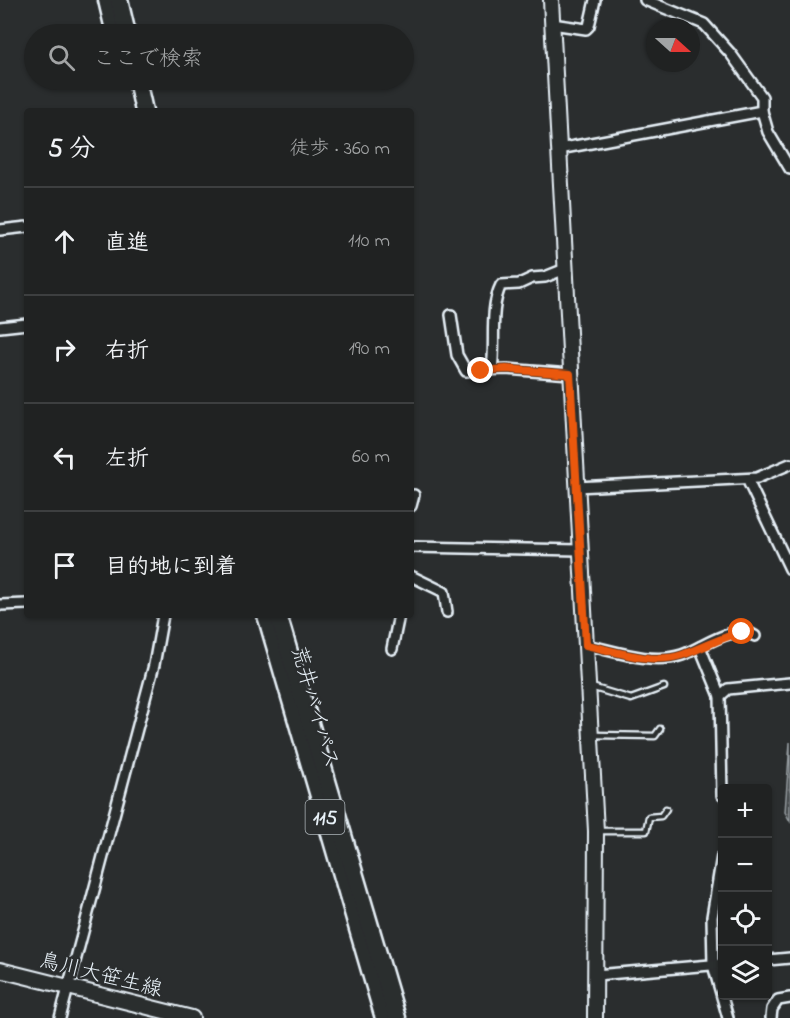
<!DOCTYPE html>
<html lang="ja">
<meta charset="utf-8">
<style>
body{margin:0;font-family:"Indie Flower","Klee One",sans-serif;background:#282a2a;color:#f1f3f6}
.controls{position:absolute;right:18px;bottom:18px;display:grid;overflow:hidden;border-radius:6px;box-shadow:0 2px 4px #0004}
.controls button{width:54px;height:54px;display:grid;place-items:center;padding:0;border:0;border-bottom:2px solid #3d3f40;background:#202222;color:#f1f3f6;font:30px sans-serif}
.compass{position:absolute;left:646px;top:18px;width:54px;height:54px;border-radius:50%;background:#202222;box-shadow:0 2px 4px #0004;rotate:111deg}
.stop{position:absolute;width:18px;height:18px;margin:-14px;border:4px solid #ea580c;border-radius:50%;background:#fff}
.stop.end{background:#ea580c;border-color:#fff;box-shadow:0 2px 6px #0008}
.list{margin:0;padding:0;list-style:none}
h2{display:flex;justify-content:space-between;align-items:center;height:78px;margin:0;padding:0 24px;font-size:26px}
h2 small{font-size:20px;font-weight:400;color:#a2a4a5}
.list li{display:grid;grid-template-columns:39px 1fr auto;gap:18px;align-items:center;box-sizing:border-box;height:108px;padding:0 24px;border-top:2px solid #3d3f40}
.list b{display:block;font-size:22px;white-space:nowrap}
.list em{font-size:20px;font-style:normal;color:#a2a4a5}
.icon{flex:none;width:33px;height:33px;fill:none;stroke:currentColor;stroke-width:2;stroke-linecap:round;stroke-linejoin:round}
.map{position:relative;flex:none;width:790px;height:1018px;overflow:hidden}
.search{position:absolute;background:#202222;box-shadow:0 2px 4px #0004;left:24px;top:24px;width:390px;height:66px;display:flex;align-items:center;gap:15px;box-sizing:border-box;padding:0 21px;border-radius:33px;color:#a2a4a5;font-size:22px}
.panel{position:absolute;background:#202222;box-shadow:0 2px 4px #0004;left:24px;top:108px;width:390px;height:510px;border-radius:6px}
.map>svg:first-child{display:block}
.park{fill:url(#park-dots);stroke:#959ca0;stroke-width:1.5}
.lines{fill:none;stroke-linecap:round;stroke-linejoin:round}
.lane-casing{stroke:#e8f1f8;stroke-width:9}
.street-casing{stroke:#e8f1f8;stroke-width:14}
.secondary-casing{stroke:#e8f1f8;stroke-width:18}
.highway-casing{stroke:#e8f1f8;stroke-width:21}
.lane{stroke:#2a2d2e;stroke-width:4.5}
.street{stroke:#2a2d2e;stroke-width:9}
.secondary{stroke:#2a2d2e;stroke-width:14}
.highway{stroke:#2a2d2e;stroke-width:16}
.route{stroke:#ea580c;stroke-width:8}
.labels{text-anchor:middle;stroke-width:4.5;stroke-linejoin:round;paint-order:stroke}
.shield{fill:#2a2d2e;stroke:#afb6bb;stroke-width:1.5}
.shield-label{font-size:20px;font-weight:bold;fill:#e8f1f8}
.street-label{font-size:21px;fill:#e8f1f8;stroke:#2a2d2e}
</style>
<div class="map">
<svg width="790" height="1018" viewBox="0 0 790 1018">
<defs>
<pattern id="park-dots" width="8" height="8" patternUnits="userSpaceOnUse" patternTransform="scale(1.5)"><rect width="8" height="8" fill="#424648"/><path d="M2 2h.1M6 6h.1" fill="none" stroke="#5d6163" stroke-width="1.8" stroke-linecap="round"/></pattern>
</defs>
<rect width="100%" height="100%" fill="#2a2d2e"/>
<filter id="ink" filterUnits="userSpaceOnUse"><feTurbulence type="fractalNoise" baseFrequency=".0167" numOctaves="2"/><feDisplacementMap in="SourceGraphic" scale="12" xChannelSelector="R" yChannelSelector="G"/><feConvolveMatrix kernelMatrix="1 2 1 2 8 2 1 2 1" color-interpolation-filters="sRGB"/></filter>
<g filter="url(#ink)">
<polygon class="park" points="790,742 790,821 785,812"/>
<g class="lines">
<defs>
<g id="lane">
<polyline points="591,687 631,699 664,687"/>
<polyline points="594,735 655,736 660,729"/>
<polyline points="598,831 646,831 649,817 661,816 666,809"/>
</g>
<g id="street">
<polyline points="645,0 704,24 731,54 762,97 762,111 768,132 790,169"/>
<polyline points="552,24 586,29 589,26 595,0"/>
<polyline points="559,149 762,111"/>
<polyline points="0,230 27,227"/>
<polyline points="451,315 457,355 466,371 506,369 570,374"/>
<polyline points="0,327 27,324"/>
<path d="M492,370c4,-27 -3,-61 9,-85l18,-1 13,-6 13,-1 20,-8"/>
<polyline points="747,479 790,569"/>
<polyline points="576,487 757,478 790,464"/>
<polyline points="411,506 414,495"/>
<polyline points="411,547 580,550"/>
<polyline points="411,576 444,592 447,612"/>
<polyline points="0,605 27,604"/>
<path d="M586,645c29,6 66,20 96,10 21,-7 51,-32 73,-19"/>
<polyline points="700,647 720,696"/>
<polyline points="392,649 399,615"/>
<polyline points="722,795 720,696 728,689 790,683"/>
<polyline points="722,856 712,917 713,965 728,1018"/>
<polyline points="768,960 790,958"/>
<polyline points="596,975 722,964"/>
<polyline points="60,1018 154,665 163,615"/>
<polyline points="771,1018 772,1009 778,1000 790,998"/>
</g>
<g id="secondary">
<polyline points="551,0 596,831 595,1018"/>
<polyline points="0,970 192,1018"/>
</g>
<g id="highway">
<polyline points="107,0 115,34"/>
<polyline points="119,0 127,34"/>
<polyline points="137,80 144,111"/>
<polyline points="266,615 384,1018"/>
<polyline points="278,615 397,1018"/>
</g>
</defs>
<use href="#lane" class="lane-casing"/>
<use href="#street" class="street-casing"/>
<use href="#secondary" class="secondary-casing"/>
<use href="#highway" class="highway-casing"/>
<use href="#lane" class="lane"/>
<use href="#street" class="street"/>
<use href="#secondary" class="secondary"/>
<use href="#highway" class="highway"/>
</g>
</g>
<g class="lines" filter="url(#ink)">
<path class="route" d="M481,371l25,-2 64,5 16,271c29,6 66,20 96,10 21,-7 37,-17 60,-23"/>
</g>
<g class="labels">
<rect class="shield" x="305.5" y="800" width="39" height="34" rx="4.5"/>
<g class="shield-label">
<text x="325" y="824">115</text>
</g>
<g class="street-label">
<text transform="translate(316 707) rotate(74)" y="7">荒井バイパス</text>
<text transform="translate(101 974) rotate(14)" y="7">鳥川大笹生線</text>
</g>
</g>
</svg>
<div class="controls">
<button>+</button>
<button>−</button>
<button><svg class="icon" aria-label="locate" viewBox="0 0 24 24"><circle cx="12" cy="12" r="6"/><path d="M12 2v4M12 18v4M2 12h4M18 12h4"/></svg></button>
<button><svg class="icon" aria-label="layers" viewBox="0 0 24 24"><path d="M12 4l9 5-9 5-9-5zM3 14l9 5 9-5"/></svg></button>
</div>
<svg class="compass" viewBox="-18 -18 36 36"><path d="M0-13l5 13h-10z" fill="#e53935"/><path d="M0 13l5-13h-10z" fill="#a2a4a5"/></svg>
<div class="stop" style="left:742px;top:632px"></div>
<div class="stop end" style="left:481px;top:371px"></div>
<div class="search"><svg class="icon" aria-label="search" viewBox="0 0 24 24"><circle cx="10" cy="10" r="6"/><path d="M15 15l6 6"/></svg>ここで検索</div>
<section class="panel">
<h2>5 分<small>徒歩 · 360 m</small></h2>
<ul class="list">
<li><svg class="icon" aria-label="ahead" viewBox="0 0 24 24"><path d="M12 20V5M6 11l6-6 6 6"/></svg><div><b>直進</b></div><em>110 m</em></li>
<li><svg class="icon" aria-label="right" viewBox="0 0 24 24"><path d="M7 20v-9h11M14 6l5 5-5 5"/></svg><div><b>右折</b></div><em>190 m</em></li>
<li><svg class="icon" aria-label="left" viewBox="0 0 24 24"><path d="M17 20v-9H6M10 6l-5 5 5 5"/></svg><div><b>左折</b></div><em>60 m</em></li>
<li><svg class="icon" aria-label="arrive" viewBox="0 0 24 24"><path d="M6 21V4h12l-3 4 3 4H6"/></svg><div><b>目的地に到着</b></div></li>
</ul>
</section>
</div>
